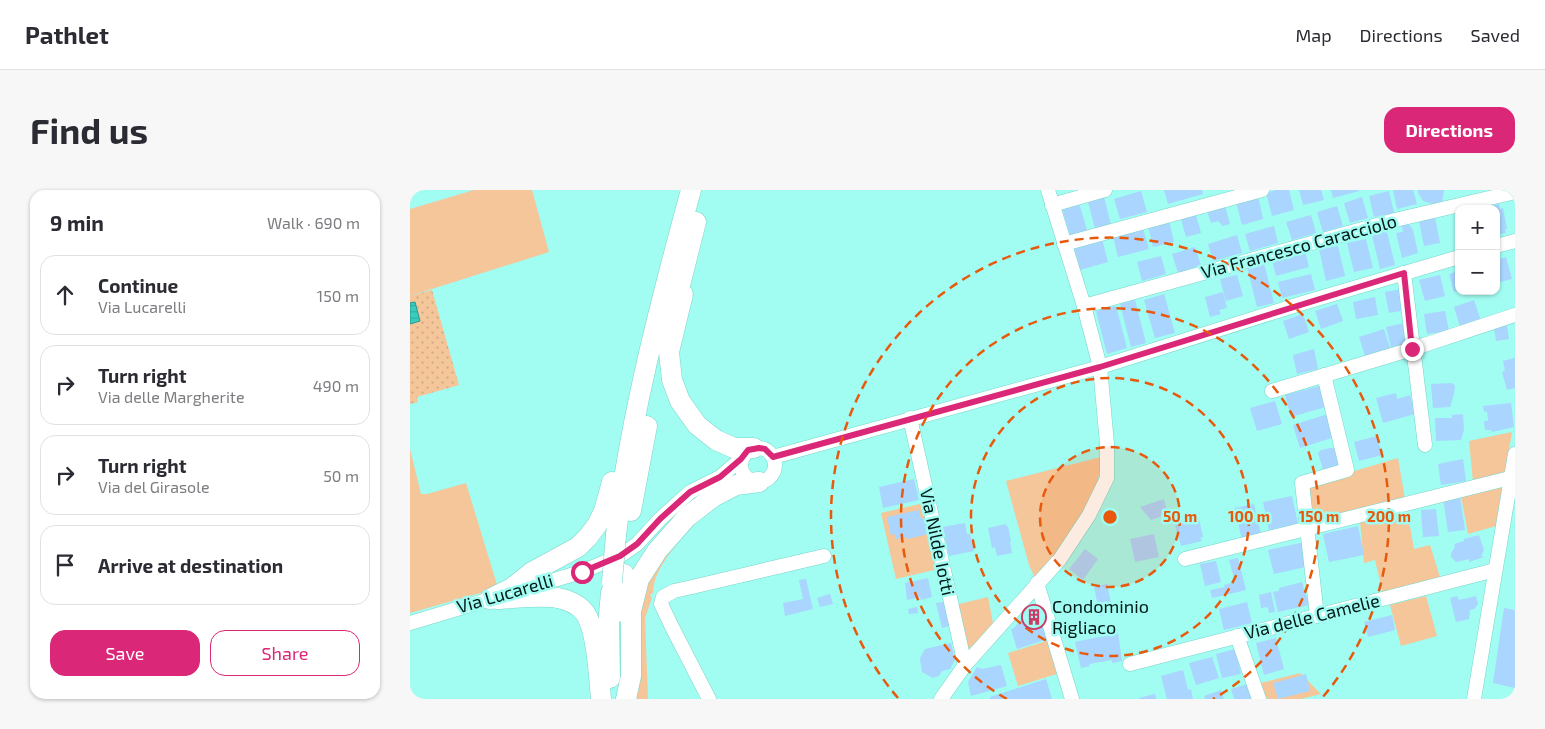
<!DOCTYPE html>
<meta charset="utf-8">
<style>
body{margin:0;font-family:"Exo 2",sans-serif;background:#f7f7f7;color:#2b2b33}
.controls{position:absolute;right:15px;top:15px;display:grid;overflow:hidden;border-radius:10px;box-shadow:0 1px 4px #0004}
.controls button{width:45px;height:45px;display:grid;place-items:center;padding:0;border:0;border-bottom:1px solid #e1e1e2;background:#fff;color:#2b2b33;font:25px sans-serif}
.stop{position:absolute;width:15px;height:15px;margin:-11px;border:4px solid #db2777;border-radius:50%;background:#fff}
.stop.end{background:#db2777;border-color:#fff;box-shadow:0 1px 5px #0008}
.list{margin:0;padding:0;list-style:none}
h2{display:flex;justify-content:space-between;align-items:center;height:65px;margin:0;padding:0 20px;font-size:21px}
h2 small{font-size:16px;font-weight:400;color:#7c7c81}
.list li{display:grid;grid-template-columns:32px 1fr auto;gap:15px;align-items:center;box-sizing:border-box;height:80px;margin:0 10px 10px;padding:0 10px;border:1px solid #e1e1e2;border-radius:15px}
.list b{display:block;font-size:19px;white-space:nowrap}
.list p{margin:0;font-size:16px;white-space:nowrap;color:#7c7c81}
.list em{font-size:16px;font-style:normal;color:#7c7c81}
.actions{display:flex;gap:10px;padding:15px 20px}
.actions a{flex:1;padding:11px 0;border:1px solid #db2777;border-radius:15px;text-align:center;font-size:18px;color:#db2777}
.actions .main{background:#db2777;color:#fff}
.icon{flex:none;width:28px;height:28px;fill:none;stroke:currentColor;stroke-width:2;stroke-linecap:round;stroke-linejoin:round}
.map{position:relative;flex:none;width:1105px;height:509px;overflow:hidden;border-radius:15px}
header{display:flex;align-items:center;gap:30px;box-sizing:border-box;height:70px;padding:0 25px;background:#fff;border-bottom:1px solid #e1e1e2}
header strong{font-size:24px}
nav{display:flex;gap:28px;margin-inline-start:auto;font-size:18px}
.intro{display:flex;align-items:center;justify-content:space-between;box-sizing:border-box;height:120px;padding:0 30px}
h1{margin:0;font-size:35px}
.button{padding:12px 22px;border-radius:15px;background:#db2777;color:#fff;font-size:18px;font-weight:700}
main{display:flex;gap:30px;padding:0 30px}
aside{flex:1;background:#fff;border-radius:15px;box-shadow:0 1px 4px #0004}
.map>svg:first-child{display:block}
.grass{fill:#f4c699}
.park{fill:url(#park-dots)}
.water{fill:url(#water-rules);stroke:#29978d}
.building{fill:#a9d5fe}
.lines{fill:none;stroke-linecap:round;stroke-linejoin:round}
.minor-casing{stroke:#79d4c9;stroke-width:15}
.highway-casing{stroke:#79d4c9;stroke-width:21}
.minor{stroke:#fff;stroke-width:14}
.highway{stroke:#fff;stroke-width:20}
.highway-bridge-casing{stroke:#79d4c9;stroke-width:21;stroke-linecap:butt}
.highway-bridge{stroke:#fff;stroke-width:20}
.route{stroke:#db2777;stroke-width:6}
.ring{fill:none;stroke:#e8590c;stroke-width:2.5;stroke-dasharray:9 6}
.labels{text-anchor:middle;stroke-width:5;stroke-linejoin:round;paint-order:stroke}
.street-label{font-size:18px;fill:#001816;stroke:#a1fcf1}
.poi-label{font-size:18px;fill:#001816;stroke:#a1fcf1;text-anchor:start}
.centre{fill:#e8590c;stroke:#a1fcf1;stroke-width:2.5}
.ring-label{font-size:15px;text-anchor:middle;font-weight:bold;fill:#e8590c;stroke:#a1fcf1;stroke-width:5;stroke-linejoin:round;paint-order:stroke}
</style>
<header>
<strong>Pathlet</strong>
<nav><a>Map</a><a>Directions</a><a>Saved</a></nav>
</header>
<div class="intro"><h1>Find us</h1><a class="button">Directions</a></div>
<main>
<aside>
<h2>9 min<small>Walk · 690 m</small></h2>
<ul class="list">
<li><svg class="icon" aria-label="ahead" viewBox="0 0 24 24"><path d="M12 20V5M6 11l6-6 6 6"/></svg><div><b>Continue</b><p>Via Lucarelli</p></div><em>150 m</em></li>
<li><svg class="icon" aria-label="right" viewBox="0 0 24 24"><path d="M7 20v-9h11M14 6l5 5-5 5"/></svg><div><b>Turn right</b><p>Via delle Margherite</p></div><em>490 m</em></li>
<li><svg class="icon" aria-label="right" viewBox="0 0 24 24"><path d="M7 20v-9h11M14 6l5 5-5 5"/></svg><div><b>Turn right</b><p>Via del Girasole</p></div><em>50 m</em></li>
<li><svg class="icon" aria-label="arrive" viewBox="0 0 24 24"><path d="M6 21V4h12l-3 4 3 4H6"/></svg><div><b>Arrive at destination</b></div></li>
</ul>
<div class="actions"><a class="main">Save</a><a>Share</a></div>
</aside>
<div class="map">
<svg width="1105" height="509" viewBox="0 0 1105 509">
<defs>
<pattern id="park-dots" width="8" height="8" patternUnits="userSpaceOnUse" patternTransform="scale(1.25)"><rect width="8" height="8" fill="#f4c699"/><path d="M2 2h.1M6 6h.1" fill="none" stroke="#cfa983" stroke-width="1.8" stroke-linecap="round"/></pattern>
<pattern id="water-rules" width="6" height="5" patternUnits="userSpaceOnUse" patternTransform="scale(1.25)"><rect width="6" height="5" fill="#3acdc0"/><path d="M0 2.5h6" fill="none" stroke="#31afa4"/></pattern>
</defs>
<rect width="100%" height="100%" fill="#a1fcf1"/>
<g class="grass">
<polygon points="64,0 122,0 139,62 0,106 0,19"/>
<polygon points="1102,242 1095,284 1063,292 1059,251"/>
<polygon points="0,259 11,304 17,304 56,293 88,398 0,423"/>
<path d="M691,267c-1,45 -36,89 -66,121l-6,-13 -23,-84z"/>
<polygon points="988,268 995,309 902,333 898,295"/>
<polygon points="1093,296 1086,336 1058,344 1051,306"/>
<polygon points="514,313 528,379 486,389 471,323"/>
<polygon points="997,320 1004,359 1020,355 1030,387 973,404 965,370 954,373 950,332"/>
<path d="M293,325c-18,20 -50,51 -50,78l-3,2 2,3 -7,20 3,81h-17l5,-90 22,-51z"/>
<polygon points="1016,406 1027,446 991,456 980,415"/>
<polygon points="578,407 583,433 555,464 545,415"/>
<polygon points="640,450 650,483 608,496 598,463"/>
<polygon points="890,483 911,504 891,509 857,509 851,493"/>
</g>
<polygon class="park" points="22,100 49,195 7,207 8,212 0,214 0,106"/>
<polygon class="water" points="5,112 10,131 0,134 0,113"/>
<g class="building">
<polygon points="754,0 792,0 793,4 758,14"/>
<polygon points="866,0 879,0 884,20 862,26 856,3"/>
<polygon points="889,0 911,0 914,10 893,15"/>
<polygon points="921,0 949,0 949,1 923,8"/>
<polygon points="983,0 1003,0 1007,14 987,19"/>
<polygon points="1008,0 1034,0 1032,13 1022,14 1013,11 1008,3"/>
<polygon points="731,1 737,22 710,29 704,9"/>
<polygon points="979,1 984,23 964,27 959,6"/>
<polygon points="848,6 853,29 832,35 826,12"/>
<polygon points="694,7 701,35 685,39 678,12"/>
<polygon points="952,7 958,28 940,33 934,13"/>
<polygon points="669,13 678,43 661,49 652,18"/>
<polygon points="1089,14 1090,19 1093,18 1097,39 1095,39 1096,43 1086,45 1086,19 1074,18"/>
<polygon points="815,16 820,34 813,36 808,31 801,33 797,21"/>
<polygon points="927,16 933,36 913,42 907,22"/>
<polygon points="786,25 791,43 776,47 771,29"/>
<polygon points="901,25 906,43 882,50 876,32"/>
<polygon points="1025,27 1030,53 1014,56 1009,31"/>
<polygon points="759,31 764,52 743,57 738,36"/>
<polygon points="998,33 1003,40 1008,63 992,68 986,43 993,42 991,34"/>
<polygon points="864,36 868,53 840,61 835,44"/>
<polygon points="733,38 739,59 708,67 703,46"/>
<polygon points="976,38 985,75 970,79 961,41"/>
<polygon points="827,45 832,63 803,71 798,54"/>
<polygon points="692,49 698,72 670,80 664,57"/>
<polygon points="956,49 963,78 944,82 937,53"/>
<polygon points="928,56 935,86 916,91 909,59"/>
<polygon points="785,57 791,75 768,83 762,64"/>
<polygon points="895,61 899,77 866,86 862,70"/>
<polygon points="751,66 756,84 732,91 727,72"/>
<polygon points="1096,67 1102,89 1086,93 1086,70"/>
<polygon points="854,73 864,113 847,117 837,77"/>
<polygon points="1049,81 1049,101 1044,102 1039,84"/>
<polygon points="901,84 905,100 872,108 868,92"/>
<polygon points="827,85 833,106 816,111 810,89"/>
<polygon points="1030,85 1035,106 1015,111 1009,90"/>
<polygon points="992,99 996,120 979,123 975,102"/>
<polygon points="813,102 817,118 809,120 811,124 800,127 795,107"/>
<polygon points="754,104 765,143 745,148 734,110"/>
<polygon points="965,107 968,125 946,129 943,112"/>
<polygon points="725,110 736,153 721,157 710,114"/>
<polygon points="1064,110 1071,131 1050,137 1044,117"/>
<polygon points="927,114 933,131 911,139 905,121"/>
<polygon points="706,116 717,158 697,164 686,121"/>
<polygon points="1035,121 1039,141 1017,144 1014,124"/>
<polygon points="893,124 899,142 879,149 873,131"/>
<polygon points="995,133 1000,153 981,157 976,137"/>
<polygon points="1097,136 1099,149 1086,151 1084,138"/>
<polygon points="974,139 980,158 955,166 949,147"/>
<polygon points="904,159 908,179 887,184 883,165"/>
<polygon points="1105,168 1105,198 1097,200 1092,182 1095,181 1093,171"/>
<polygon points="1042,193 1045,196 1044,204 1040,217 1023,218 1021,194"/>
<polygon points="913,195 919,216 881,227 875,205"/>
<polygon points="986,203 987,209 1000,205 1005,224 973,233 966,208"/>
<polygon points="865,211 872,234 847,241 840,218"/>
<polygon points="1101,213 1104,237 1082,242 1081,240 1075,240 1074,231 1078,231 1077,221 1074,222 1073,216"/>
<polygon points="921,223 928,246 890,258 883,235"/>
<polygon points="1053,224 1054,240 1051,250 1026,251 1025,228 1042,228 1042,225"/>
<polygon points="967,246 972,265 949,271 944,252"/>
<polygon points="920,258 927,258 933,277 913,280 908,263 911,260"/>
<polygon points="1053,269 1056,291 1031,295 1028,274"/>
<polygon points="504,289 509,310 473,318 469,297"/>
<polygon points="882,306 888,334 859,340 853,312"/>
<polygon points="1050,306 1055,340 1038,342 1033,308"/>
<polygon points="754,309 758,324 741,330 730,317"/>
<polygon points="844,314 851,344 832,349 824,318"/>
<polygon points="1026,319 1029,346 1013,347 1011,320"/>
<polygon points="509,320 511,329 515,328 519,344 497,349 496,347 486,349 485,344 481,346 477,327"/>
<polygon points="789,329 793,347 790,348 792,351 771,356 765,335"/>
<polygon points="555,333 557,344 560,344 564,361 539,366 533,337"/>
<polygon points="596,334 597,337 598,336 601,352 600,352 602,363 587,366 585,357 582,358 578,338"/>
<polygon points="948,336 954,365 919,372 913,344"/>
<polygon points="744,344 749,367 725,372 720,349"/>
<polygon points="1069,345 1074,360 1071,366 1074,367 1059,372 1059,369 1046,372 1041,367 1041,363 1045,357 1044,354 1054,351 1054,349"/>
<polygon points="895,352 900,376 864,384 858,360"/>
<polygon points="675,359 688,369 673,390 659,379"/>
<polygon points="828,368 836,400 802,408 800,400 815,397 814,395 825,392 819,370"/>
<polygon points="806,371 811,392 795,396 790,374"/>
<polygon points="518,388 522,407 511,410 510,407 497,410 495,393"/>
<polygon points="396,389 403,419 375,426 373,413 393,409 389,390"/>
<polygon points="892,392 899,415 868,422 863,402 869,401 869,398"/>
<polygon points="697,394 703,423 690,426 684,397"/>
<polygon points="861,402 865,422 859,423 858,417 851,418 849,405"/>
<polygon points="420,404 423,414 410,417 407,408"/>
<polygon points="1047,406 1049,410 1066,406 1068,414 1064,419 1060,420 1059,429 1046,432 1040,408"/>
<polygon points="534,412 540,436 532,438 526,413"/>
<polygon points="837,412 842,433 814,440 809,419"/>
<polygon points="630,414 641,448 607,459 601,439 604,438 622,417"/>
<polygon points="507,417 508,423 499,424 498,419"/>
<polygon points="1094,418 1105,420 1105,498 1083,493"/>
<polygon points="982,425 985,440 958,447 954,432"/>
<polygon points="708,443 712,471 702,473 702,470 679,474 680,476 671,478 665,452"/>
<polygon points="866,448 874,479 854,485 846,453"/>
<polygon points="541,453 545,470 540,479 532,481 529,486 523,488 512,482 510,468 515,459"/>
<polygon points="825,459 831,484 812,488 806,464"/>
<polygon points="802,467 809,488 786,495 779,473"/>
<polygon points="591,475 597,496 561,506 558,492 567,477 572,479"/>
<polygon points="773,480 778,500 781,499 783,509 757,509 751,486"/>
<polygon points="896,484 900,501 868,509 863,493"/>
<polygon points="636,489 642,509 580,509 580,507"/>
<polygon points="838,494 842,509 824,509 821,499"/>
<polygon points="811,500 814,509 795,509 794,506"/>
<polygon points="745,504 746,509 729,509 729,508"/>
</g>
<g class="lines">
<defs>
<g id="minor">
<polyline points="642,15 695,0"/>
<polyline points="654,54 852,0"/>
<polyline points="1086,56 1105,51"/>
<polyline points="994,83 1015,255"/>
<polyline points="674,116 985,30 1105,2"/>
<polyline points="862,201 1002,159 1105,125"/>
<polyline points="500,228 555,475"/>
<circle cx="348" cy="275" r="17"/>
<polyline points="363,267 690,177 893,113 1049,67"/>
<polyline points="775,369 1100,288"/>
<polyline points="627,393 662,509"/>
<polyline points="907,426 892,293 937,280 914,185"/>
<polyline points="0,433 171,382 210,366 227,354 250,329 280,302 310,287 331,269"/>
<polyline points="827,446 849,509"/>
<polyline points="720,474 1085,380"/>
<polyline points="299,509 262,437 251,414 253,407 264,401 282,397 414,366"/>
<polyline points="531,509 555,475 650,369 679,325 697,288 697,254 690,177 674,116 638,0"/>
<polyline points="1064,509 1105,264"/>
</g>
<g id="highway">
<polyline points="273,104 259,162 262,190 270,211 287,235 306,250 324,258 344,258"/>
<polyline points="265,115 286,32"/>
<polyline points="221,321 237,236"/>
<path d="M206,345c14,-117 44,-231 75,-345"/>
<polyline points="80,409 102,398 122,382 168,357 178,347 187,335 194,321 202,292"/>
<path d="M87,409c20,-1 42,-4 61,-1 10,2 21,7 27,15 12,17 14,65 16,86"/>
<polyline points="212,422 214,384"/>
<polyline points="200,488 199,425 201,402"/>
<polyline points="216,509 221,486 221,421 229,389 247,361 277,327 303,307 326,295 349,292"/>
</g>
</defs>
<use href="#minor" class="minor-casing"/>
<use href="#highway" class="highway-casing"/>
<use href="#minor" class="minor"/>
<use href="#highway" class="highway"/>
<defs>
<polyline id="highway-bridge" points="202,392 206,345"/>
</defs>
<use href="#highway-bridge" class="highway-bridge-casing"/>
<use href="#highway-bridge" class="highway-bridge"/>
</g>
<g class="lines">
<polyline class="route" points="172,382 210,366 227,354 250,329 280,302 310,287 331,269 338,260 349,258 355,259 363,267 690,177 994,83 1002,159"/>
</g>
<circle cx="700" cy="327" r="70" fill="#e8590c" fill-opacity=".12"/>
<g class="ring">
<circle cx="700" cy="327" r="70"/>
<circle cx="700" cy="327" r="139"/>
<path d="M597 509A209 209 0 1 1 803 509"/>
<path d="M488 508A279 279 0 1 1 912 508"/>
</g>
<defs>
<symbol id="building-ring" viewBox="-11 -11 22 22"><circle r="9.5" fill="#a1fcf1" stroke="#ca3c68" stroke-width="1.5"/><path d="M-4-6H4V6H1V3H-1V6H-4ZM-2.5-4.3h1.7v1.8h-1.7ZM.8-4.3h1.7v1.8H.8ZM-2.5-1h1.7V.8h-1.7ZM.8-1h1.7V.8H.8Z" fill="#ca3c68"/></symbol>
</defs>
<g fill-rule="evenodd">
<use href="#building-ring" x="610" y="413" width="28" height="28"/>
</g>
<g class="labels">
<g class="street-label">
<text transform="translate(889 57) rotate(-15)" y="6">Via Francesco Caracciolo</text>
<text transform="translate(527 352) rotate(78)" y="6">Via Nilde Iotti</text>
<text transform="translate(95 404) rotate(-16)" y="6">Via Lucarelli</text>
<text transform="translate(902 427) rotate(-14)" y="6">Via delle Camelie</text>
</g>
<g class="poi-label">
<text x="642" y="423">Condominio<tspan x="642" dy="21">Rigliaco</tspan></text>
</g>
</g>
<circle cx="700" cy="327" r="8" class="centre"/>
<g class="ring-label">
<text x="770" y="332">50 m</text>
<text x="839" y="332">100 m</text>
<text x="909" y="332">150 m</text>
<text x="979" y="332">200 m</text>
</g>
</svg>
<div class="controls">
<button>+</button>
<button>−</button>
</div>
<div class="stop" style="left:172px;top:382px"></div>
<div class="stop end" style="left:1002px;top:159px"></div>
</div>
</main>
